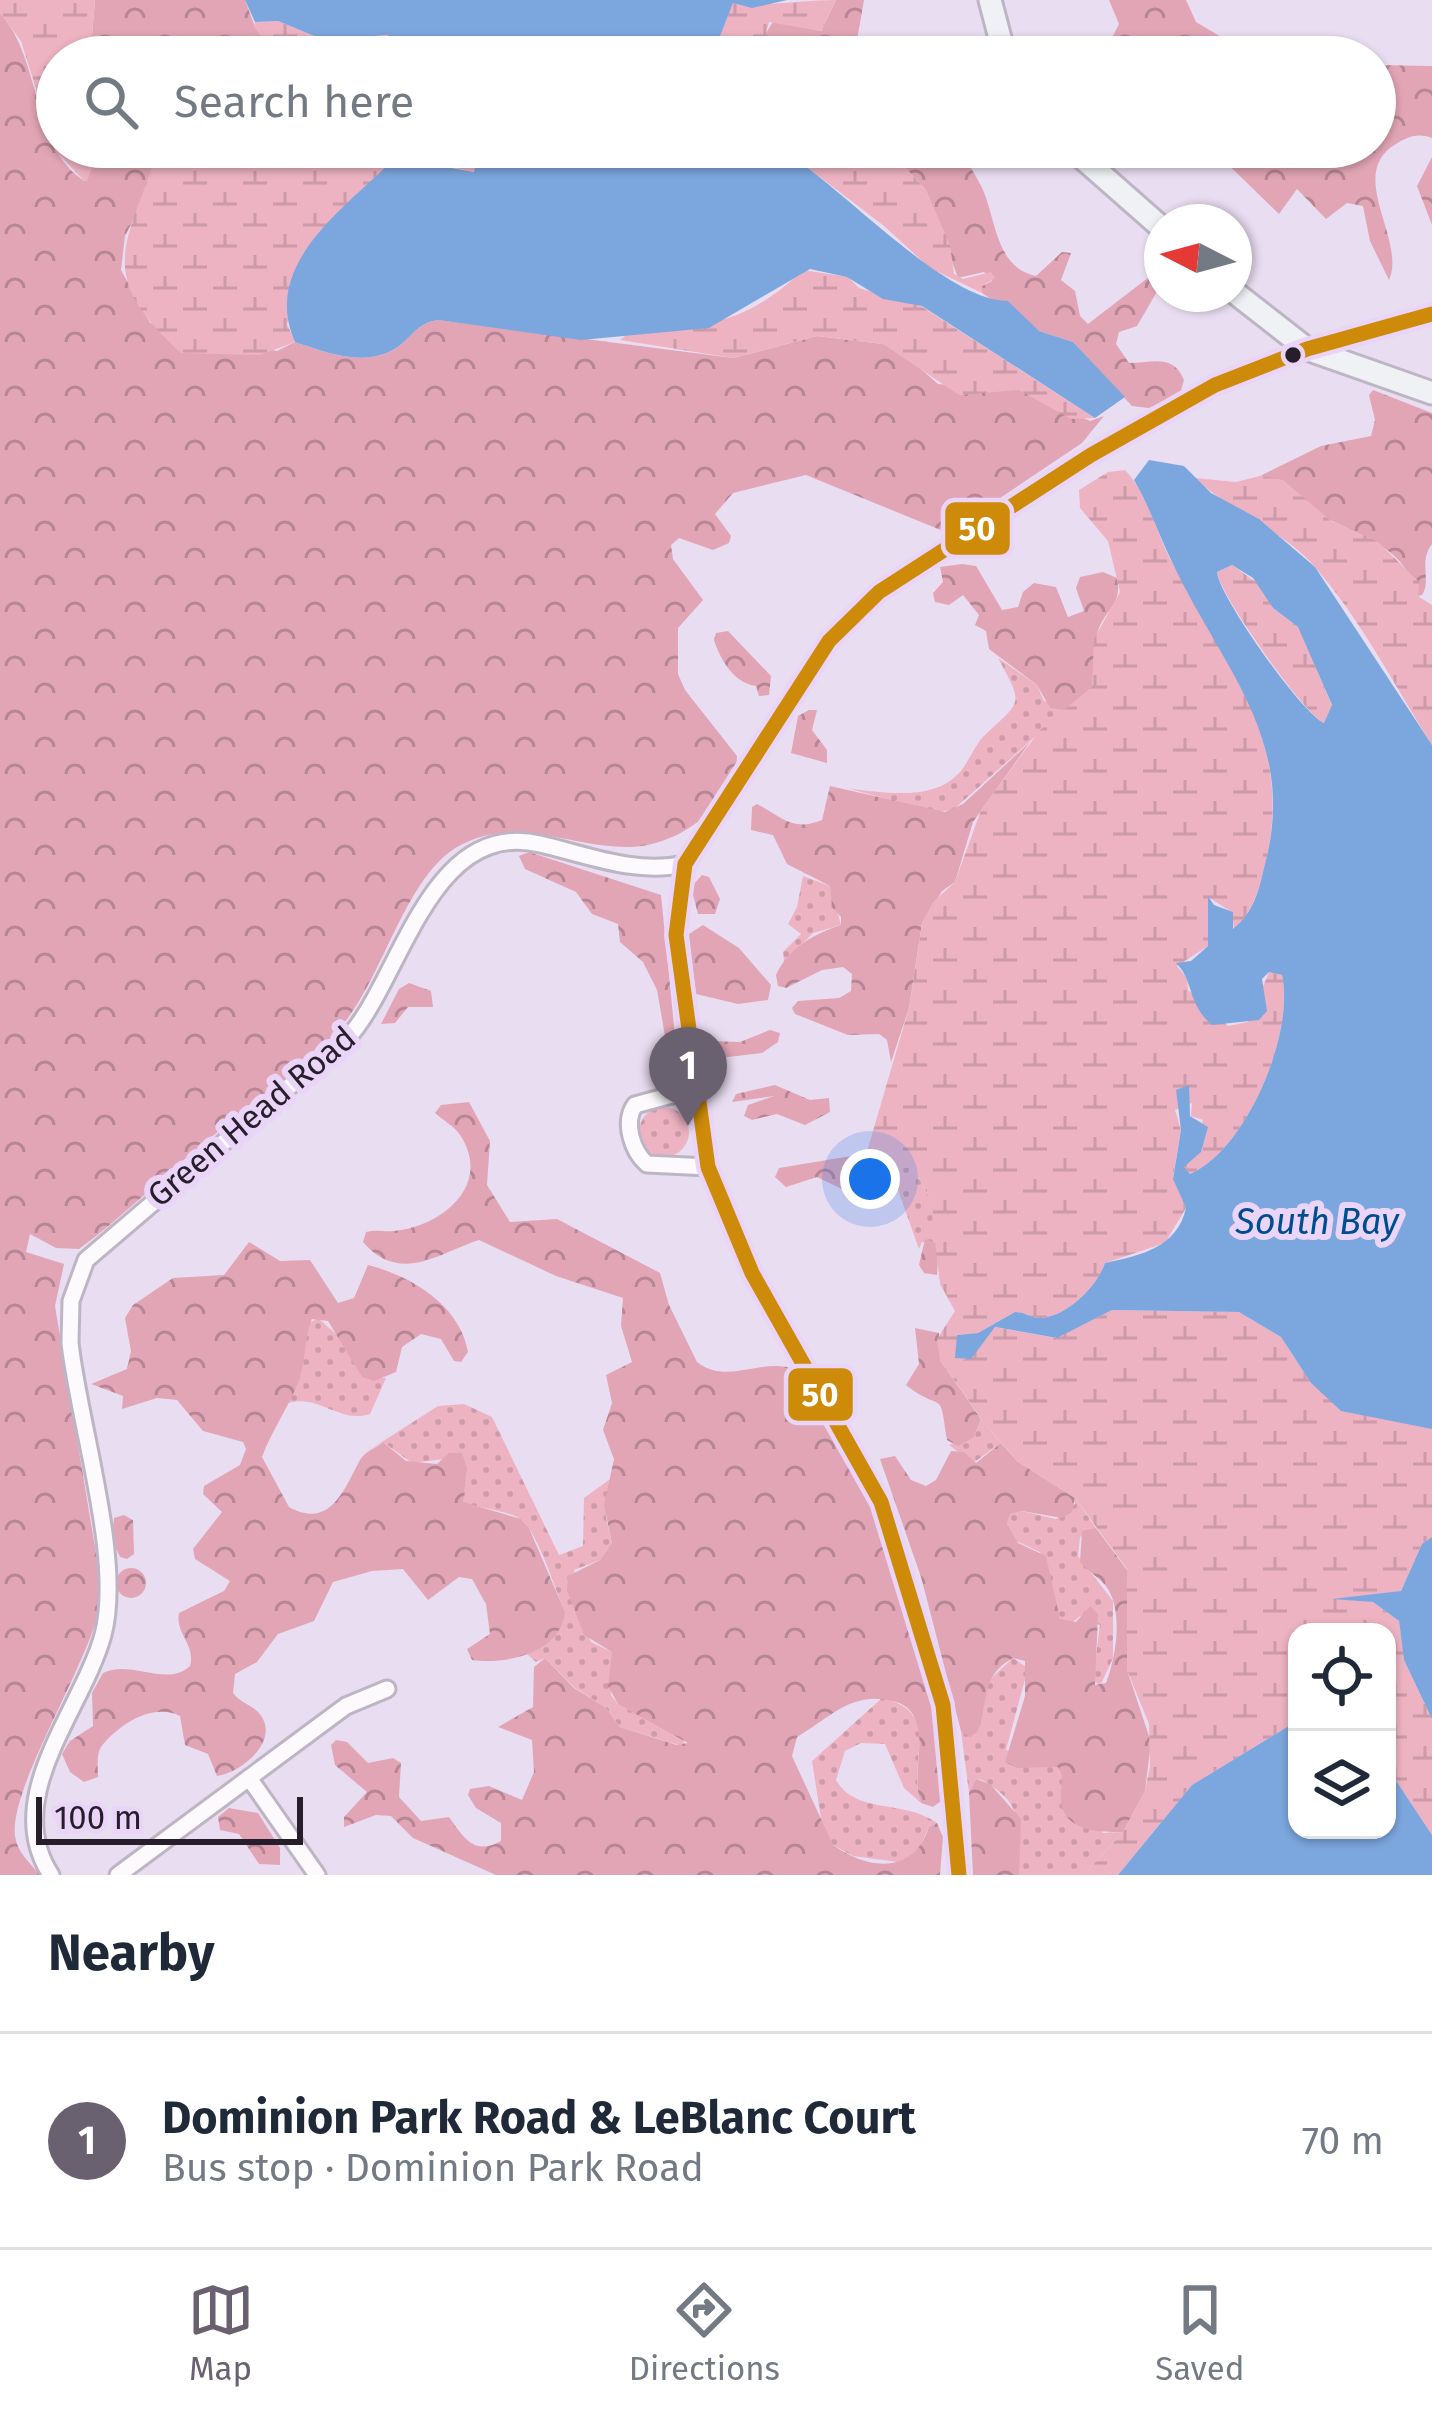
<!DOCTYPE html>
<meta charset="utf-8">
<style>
body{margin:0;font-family:"Fira Sans",sans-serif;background:#f6f6f7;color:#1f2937}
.controls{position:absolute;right:36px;bottom:36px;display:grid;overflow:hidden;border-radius:24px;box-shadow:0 3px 9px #0004}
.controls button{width:108px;height:108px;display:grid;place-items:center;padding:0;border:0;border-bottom:3px solid #e0e1e3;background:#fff;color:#1f2937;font:60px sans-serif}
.compass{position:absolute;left:1144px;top:204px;width:108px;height:108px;border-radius:50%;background:#fff;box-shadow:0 3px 9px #0004;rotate:276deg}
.scale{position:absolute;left:36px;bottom:30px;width:267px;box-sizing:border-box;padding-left:12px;border:6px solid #261e2b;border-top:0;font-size:33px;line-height:42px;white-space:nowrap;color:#261e2b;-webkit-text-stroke:9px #ead5f9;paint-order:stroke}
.you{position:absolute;left:870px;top:1179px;width:42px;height:42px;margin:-30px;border:9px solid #fff;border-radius:50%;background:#1a73e8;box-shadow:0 0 0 18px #1a73e833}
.badge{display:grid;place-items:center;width:78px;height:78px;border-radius:50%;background:#6a6170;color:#fff;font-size:39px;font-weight:700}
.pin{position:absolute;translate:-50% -99px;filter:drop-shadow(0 3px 6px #0008)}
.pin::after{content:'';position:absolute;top:63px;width:42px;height:36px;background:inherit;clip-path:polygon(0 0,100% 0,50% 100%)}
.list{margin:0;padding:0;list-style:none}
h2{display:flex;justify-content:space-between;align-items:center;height:156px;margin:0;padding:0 48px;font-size:51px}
h2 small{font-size:39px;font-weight:400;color:#747a83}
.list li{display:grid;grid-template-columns:78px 1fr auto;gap:36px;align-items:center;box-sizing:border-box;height:216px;padding:0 48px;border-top:3px solid #e0e1e3}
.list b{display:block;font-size:45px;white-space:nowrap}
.list p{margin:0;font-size:39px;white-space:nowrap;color:#747a83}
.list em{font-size:39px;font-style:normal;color:#747a83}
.icon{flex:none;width:66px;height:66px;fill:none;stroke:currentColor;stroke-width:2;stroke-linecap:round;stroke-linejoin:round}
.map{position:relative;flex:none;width:1432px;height:1875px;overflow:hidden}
.search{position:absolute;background:#fff;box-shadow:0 3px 9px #0004;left:36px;right:36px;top:36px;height:132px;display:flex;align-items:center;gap:30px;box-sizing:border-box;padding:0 42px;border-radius:66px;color:#747a83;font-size:45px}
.sheet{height:372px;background:#fff}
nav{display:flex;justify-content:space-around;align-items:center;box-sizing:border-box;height:168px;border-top:3px solid #e0e1e3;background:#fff;font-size:33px;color:#747a83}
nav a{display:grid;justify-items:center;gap:6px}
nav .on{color:#6a6170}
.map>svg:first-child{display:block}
.grass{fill:url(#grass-dots)}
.forest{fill:url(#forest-crowns)}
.wetland{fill:url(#wetland-marsh)}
.water{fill:#7ca7de;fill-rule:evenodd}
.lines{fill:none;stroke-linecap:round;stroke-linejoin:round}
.street-casing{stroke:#beb5c4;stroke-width:21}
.secondary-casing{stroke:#beb5c4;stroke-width:27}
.street{stroke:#fcfafd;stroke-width:15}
.secondary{stroke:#eff1f4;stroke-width:21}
.bus-1-casing{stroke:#ead5f9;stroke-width:24}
.bus-1{stroke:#cd8b09;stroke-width:15}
.bus-dot{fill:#261e2b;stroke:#ead5f9;stroke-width:4.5}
.labels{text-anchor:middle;stroke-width:12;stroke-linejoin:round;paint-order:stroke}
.street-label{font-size:33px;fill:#261e2b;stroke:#ead5f9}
.water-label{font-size:36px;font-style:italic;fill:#004d8e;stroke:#ead5f9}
.line-badge{stroke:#ead5f9;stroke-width:4.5}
.badge-label{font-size:33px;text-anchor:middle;font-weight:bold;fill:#fff}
</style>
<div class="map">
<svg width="1432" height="1875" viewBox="0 0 1432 1875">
<defs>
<pattern id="grass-dots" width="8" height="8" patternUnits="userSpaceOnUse" patternTransform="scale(3)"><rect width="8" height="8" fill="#eeb3c3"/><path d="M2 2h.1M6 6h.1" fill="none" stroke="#cc9aa8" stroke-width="1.8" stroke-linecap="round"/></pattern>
<pattern id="forest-crowns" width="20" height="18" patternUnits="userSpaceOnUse" patternTransform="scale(3)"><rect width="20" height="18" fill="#e2a5b6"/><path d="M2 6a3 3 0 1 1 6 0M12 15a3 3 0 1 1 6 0" fill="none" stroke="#b78694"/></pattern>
<pattern id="wetland-marsh" width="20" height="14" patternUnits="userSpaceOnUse" patternTransform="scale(3)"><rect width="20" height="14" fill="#eeb3c3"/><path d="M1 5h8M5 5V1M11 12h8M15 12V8" fill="none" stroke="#cc9aa8"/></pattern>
</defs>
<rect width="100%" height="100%" fill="#e9ddf1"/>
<g class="grass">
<path d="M998,658l39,27 7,16 21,9 -112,100 -17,2 -86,-23c35,3 82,13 109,-16 11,-12 15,-28 27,-39 37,-34 37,-30 12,-76z"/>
<polygon points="803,876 830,886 841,925 813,933 784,962 783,952 801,934 788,924 797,907"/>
<circle cx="664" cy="1132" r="25"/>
<polygon points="867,1160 884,1168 913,1168 930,1198 939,1244 922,1242 919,1249 898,1190 881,1180"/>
<path d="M318,1318l28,25 16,34 24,1 -16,36c-31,10 -50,-20 -82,-11l13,-29 7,-50z"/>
<path d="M464,1404l28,13 67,138 24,-9 1,-48 29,-21 -7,40 6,26 -12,17 -26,10 3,40 14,32 21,10 -1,43 7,9 65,34 2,9 -65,-20 -15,-20 -30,-19 -30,-30 -9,4 -9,-8 23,-13 15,-29c-10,-22 -28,-84 -46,-94 -15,-8 -39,-10 -56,-15l-1,-21 -18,-23 -32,4 -29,-21 -20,12 75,-48z"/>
<polygon points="981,1419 1001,1443 973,1463 949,1445 974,1437"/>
<polygon points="1075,1498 1096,1528 1080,1537 1078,1556 1113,1601 1113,1658 1100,1686 1093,1679 1100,1625 1080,1616 1070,1624 1060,1619 1040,1552 1014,1540 1007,1524 1010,1514 1022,1511 1056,1519 1075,1504"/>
<path d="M1013,1658l15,10 -22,82 53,17 5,15 -3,15 42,36 20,-1 -39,43h-65c-4,-45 12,-67 -37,-95l-6,-1 -7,14 -8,-62h17l8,-48z"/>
<path d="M882,1698c63,15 24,62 39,105l-17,-15 -19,-44 -24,-1 -16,8 -9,29c20,35 68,19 101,43l-8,4 -13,29 -18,6 -45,-6 -20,-11 -10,-14 -11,-70z"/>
</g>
<g class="forest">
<polygon points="95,0 245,0 255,27 278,57 90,57"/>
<polygon points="836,0 864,0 857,40 846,57 799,57 766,33 774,20 821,31"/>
<polygon points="1109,0 1186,0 1196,22 1255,57 1102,57 1119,24"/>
<path d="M0,13c43,48 30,134 86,169l14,-35h59l-12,47 -22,42 -4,34 29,53 127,28 18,-9c32,11 73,27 104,4 16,-12 18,-23 39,-26l295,38 84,-22 66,8 16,6 39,34 81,6 71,31 14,-5 -22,27 -134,90 -142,-58 -73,18 -18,21 16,22 -2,7 -16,7 -34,-12 -8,7 2,14 30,41 -25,28v46l7,16 52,66c-1,50 -62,92 -110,91 -60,0 -112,-33 -170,0 -51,30 -74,129 -113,176 -40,48 -98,85 -146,125 -40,33 -78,71 -119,101l-23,-1 -26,-14 -4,18 38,12 -9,42 48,290c-12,66 -94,190 -88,240 2,16 15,27 25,39h-40z"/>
<path d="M1375,65l57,1v72c-14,-5 -23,-2 -36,6 -51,30 11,96 -7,136l-19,-39 -7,-35 -16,-3 -21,16 -29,-30 -18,25 -69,-67h165z"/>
<path d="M886,147h75c5,15 15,28 22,43 13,30 13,78 53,86l26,-24 9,1 -10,27 14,11 5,25 8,8 74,-57v16l-25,43 -18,6 -3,12 13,19c22,0 44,-10 55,17l-4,14 -31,14 -17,-2 -59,-64 -34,-11 -57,-38v-7l10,-5 -8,-9 -26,6 -32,-88z"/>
<polygon points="1432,157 1432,225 1417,186"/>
<path d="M1373,390l59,23v131c-14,18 0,36 -10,51l-4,1c-12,-46 -49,-57 -88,-76 -30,-15 -31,-36 -70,-44l61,-30 50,-10 4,-16 -6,-25z"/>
<path d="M962,564l14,2 26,44 16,-3 5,-15 11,-9 22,4 12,30 16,-6 -8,-23 4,-11 23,-5 14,6c5,26 -9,29 -18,50 -8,18 0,40 -6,57 -5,13 -18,18 -28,25l-15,-2 -13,-23 -48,-36 -3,-18 -11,-6 4,-10 -16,-20 -14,10 -14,-3 -2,-9 10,-11 -3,-15z"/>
<path d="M728,631l43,45 -2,19 -10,1 -3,-10c-22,-3 -35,-25 -42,-46l2,-7z"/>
<polygon points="809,710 817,710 812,730 827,750 827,763 791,753 798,716"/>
<path d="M1030,742l-57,80 -18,60 -13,9 -20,32 -13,85 -18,54 -4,-22 -8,-6 -31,1 -53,-21 -3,-6 6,-7 41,-3 12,-7 1,-17 -9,-7 -21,3 -36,18 -8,-2 -2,-11c13,-28 38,-41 65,-50v-8l-9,-10 -2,-21 -43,-22 -14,-29 -22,-5 1,-23 5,-3c25,13 36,28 65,16l8,-34 115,26 18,-8z"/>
<polygon points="529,852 661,895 677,1056 668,1053 657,990 643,962 620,942 618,924 592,914 576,892 525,869 519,856"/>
<polygon points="702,875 709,877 720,899 715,914 698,914 691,887"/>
<polygon points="703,925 739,948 771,985 768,1000 738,1004 696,994 689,934"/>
<polygon points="409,983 431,991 433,1007 408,1007 395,1023 381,1024 399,989"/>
<polygon points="770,1030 780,1033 778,1042 762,1053 720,1058 709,1048 711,1041 740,1042"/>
<polygon points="775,1085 810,1100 829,1098 830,1112 805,1125 777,1114 752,1120 744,1116 748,1105 774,1096 732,1102 736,1094"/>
<path d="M469,1102l21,39 -3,44 23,37 47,-3 103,54 9,32 28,57c31,24 64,-5 98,7 68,87 158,322 146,432l-8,6 -12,-4c-8,-22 0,-45 -2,-68 -2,-18 -8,-30 -27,-34 -41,-10 -62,17 -95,36l-5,19 41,89c36,26 81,29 96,-18l8,-4 6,14 -3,38h-444l-83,-37 -22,-22 -15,-1 -32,12v-10l23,-25 -32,-27 -4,-20 5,-5 11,2 21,21 25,-5 8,5 -2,34 22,24 28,-4c15,21 25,39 52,24v-18l-25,-15 -8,-13 2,-6 19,-3 33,14 12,-28 -2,-32 -34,-13 35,-20 1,-40 11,-9 29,30 31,19 15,20 57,18 11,-2 -70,-39 -10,-18 4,-34 -28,-17 -17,-45 1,-14 32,-16 12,-17 -8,-38 10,-46 -11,-29 9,-27 -6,-28 26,-13 -11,-36 2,-28 -67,-22 -77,-36c-40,13 -79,45 -116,2l3,-10c11,-3 17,0 28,-1 46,-4 97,-44 68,-93 -6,-11 -18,-17 -27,-25l6,-8z"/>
<polygon points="857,1155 862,1167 848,1192 817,1177 786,1187 775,1177 779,1168"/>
<polygon points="925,1239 939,1244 937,1275 924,1273 919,1265"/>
<path d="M249,1242l31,19 30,-1 28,43 16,-5 14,-33c43,11 92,40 100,87l-7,10 -7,-1 -13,-22 -20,-5 -19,13 -6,25 -22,9 -12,-4 -34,-56 -16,-2c-8,18 -6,40 -12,59 -11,29 -28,52 -38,79l27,50c42,23 55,-18 71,-47 5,-9 15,-11 23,-18l23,19 31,3 12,-11h13l5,15 -4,34 58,17 8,9 36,84c-4,41 -59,53 -93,48l-5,-11 23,-15 -4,-30 -14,-25 -13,-2 -31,23 -25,-31 -31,2 -39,11 -19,39 -36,13 -21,28 -22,12 -2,19c7,9 16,11 24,18 27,27 -15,62 -40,65l-9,-22 -23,-9 -5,-29c-28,-14 -62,9 -79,31 -5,8 -3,21 -3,30l-14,5 -14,-10 -8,-18 8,-13 23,-15 -1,-33 11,-20c27,-14 64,15 87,-7 6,-21 -15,-32 -11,-53l45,-22 6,-10 -35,-22 -2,-10 29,-37 -19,-18 1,-8 36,-21 6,-16 -3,-7 -40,-11 -26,-31 -20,-2 -35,11 1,-13 -32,-12 36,-15 4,-18 -6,-33 8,-13 40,-27 51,-3z"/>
<path d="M915,1328l24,5 1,27 41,59 -7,18 -16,9 -11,-6c-8,-55 -3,-25 -41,-55l13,-21z"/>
<path d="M1001,1443l16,18 58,37 -3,14 -10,6 -40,-7 -12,3 -3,10 11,19 28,13 14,63 16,3 14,-16 8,8 -3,71 11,-2c10,-26 17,-69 2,-94 -7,-11 -20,-17 -28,-27l2,-31 14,-3 31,42v100l24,72 -6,49 -22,41c-25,1 -64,-2 -62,-36 0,-13 4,-17 -3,-29l-41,1 -12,-6 20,-66v-35l-12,-3c-33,18 -24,43 -35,73l-8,6 -9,-6 -40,-154 -41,-118 15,-3 16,24 15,6 10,-6 15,-29 13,1 12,11z"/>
<polygon points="124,1515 133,1520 134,1554 127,1559 120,1557 112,1539 114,1518"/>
<circle cx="131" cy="1583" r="15"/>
<polygon points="976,1779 990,1784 1021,1819 1019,1875 973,1875 969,1793"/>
<polygon points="229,1808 258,1813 280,1848 280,1865 259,1864 239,1834 220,1830 218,1817"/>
</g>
<g class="wetland">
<polygon points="0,0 95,0 90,57 57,57 57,147 100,147 86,183 55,150 21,41 0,13"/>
<path d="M836,0l-15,31 -52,-9 -3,11 33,24h-87l21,-54c34,4 68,-3 103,-3z"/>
<polygon points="278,21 324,40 387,35 408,57 278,57 254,27 255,22"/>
<path d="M159,147h321l-5,25 -35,-7 -73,21 -48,46 -32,92 8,18 -35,13 -79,-2c-90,-81 -52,-110 -22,-206z"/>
<polygon points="781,147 886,147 926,190 950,245 954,274 963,279 991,272 995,278 982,286 982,293 930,268 884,226"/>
<path d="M803,270l45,7 11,11 62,18 174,112 -24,1 -52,-29 -60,5 -76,-51 -66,-8 -84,22 -113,-18 9,-7c76,-8 114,-6 174,-63z"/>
<path d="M1125,470c26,28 31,66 50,98 56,97 120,180 90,297 -6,25 -12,46 -31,65l-2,-18 -24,-15v49l-31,20 10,12 1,12 40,36 20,-4 21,-50 13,3c13,59 -36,175 -92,199l-6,-7 19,-47 -12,-4 1,-13 -17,7 6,20 -8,48 13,30 -21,35 -60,20c-8,23 -36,52 -63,55 -10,1 -17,-5 -27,-6l-37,21 -21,2 7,25 30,-33 62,11 56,-28 127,2 42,25 30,46 121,46v108l-10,7 -21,47 -52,8 24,3 26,19 5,39 28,59v116l-45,-68v-135h-90v89l-105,64 -74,90h-34l39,-43 22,-41 5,-25 -1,-42 -22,-54v-101l-52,-71 -58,-37 -32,-37 -45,-64 -3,-21 18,-28 -15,-27 -10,-86 -17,-30h-29l-18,-13 43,-147 13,-85 11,-21 22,-20 26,-72 59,-80 52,-43 2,-48 26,-47 -12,-51 -28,-33 -1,-18 29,-18z"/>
<path d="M1260,476l23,4 48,41 46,20 42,41 -1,14 14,9v140c-37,-59 -72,-127 -118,-179 -34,-38 -83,-54 -119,-88l41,4z"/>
<path d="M1232,565l28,20 13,23 26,20 33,78 -8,17c-20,-9 -106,-131 -107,-151z"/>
</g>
<g class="water">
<polygon points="245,0 787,0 752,8 733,3 712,57 408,57 387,35 324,40 278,21 255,22"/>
<path d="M480,147c37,0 290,-6 303,3 58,36 162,151 225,151l31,30 34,11 52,55 -30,21 -173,-112 -39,-7 -36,-22 -37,-8 -101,59 -128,12 -143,-20c-21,3 -23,14 -39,26 -32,23 -71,7 -104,-4 -35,-79 52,-135 100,-184l79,14z"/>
<path d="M1149,460l35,6 27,27 48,26 56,48 117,178v684l-91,-18 -30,-28 -30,-46 -42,-25 -127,-2 -55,28 -62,-11 -24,32 -16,-1 2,-23 21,-2 37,-21c10,0 17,7 27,6 27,-3 55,-32 63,-55 36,-8 72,-15 81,-55l-13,-29 8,-49 -5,-40 13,-5 1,31 18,11 -7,25 -17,15 6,7c56,-24 105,-140 92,-199l-13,-3 -7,7 5,32 -8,9 -47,5c-25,-21 -18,-45 -36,-62l15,-2 17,-15v-50l6,9 19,7v17c21,-17 26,-39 32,-65 33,-124 -43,-196 -92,-300 -14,-28 -23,-57 -39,-84zM1232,565l21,13 20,30 25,19 34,78 -8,18c-22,-9 -106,-128 -107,-151z"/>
<polygon points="1432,1537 1432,1719 1404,1660 1399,1621 1373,1602 1332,1599 1401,1591 1422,1544"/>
<polygon points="1297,1721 1297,1830 1387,1830 1387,1767 1432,1835 1432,1875 1118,1875 1192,1785"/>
</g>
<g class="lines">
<defs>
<g id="street">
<path d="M694,1089l-59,16c-12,17 -3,46 12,59l61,3"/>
<polyline points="249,1778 317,1875"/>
<path d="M51,1875c-51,-78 31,-164 52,-240 20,-75 -24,-211 -33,-292l1,-42 15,-41 266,-227c51,-62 80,-214 188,-189 48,11 95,31 145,20"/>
<polyline points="118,1875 346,1706 387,1689"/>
<polyline points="959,1875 943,1705 881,1502 752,1273 708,1167 676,935 685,864 829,641 879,592 1091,455 1215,385 1307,349 1432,314"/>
</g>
<g id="secondary">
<polyline points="990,0 1005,57"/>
<polyline points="1070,147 1162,228"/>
<polyline points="1234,292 1307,349 1432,393"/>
</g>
</defs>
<use href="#street" class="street-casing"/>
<use href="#secondary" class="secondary-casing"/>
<use href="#street" class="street"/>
<use href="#secondary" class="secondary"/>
<defs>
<polyline id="bus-1" points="959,1875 943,1705 881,1502 752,1273 708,1167 676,935 685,864 829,641 879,592 1091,455 1215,385 1307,349 1432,314"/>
</defs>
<use href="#bus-1" class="bus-1-casing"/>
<use href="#bus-1" class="bus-1"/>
</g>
<circle class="bus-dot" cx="1293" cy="355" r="10"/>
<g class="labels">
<g class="street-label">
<text transform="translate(251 1116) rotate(-40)" y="12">Green Head Road</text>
</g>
<g class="water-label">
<text x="1317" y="1234">South Bay</text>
</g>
</g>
<g class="line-badge">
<rect x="943" y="500" width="69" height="57" rx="12" fill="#cd8b09"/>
<rect x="786" y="1366" width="69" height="57" rx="12" fill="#cd8b09"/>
</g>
<g class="badge-label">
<text x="977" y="540">50</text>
<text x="820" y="1406">50</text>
</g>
</svg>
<div class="controls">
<button><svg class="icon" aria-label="locate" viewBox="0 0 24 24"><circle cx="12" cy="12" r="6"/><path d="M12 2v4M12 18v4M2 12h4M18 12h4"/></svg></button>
<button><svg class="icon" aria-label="layers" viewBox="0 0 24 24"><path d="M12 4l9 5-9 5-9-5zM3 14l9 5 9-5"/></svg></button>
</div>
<svg class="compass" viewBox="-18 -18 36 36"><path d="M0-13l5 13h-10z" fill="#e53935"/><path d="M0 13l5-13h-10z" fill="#747a83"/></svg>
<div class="scale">100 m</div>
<div class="you"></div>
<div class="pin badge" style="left:688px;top:1126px">1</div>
<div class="search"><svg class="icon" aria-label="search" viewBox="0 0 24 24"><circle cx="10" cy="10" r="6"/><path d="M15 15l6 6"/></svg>Search here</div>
</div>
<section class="sheet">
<h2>Nearby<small></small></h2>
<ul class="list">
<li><span class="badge">1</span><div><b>Dominion Park Road &amp; LeBlanc Court</b><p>Bus stop · Dominion Park Road</p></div><em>70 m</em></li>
</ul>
</section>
<nav>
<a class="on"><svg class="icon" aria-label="map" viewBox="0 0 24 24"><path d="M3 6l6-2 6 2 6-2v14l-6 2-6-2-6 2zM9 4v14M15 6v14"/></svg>Map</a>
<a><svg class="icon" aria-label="directions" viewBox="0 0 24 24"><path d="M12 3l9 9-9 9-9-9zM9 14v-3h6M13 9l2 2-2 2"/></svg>Directions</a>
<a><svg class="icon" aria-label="saved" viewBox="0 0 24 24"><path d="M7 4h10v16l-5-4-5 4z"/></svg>Saved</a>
</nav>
